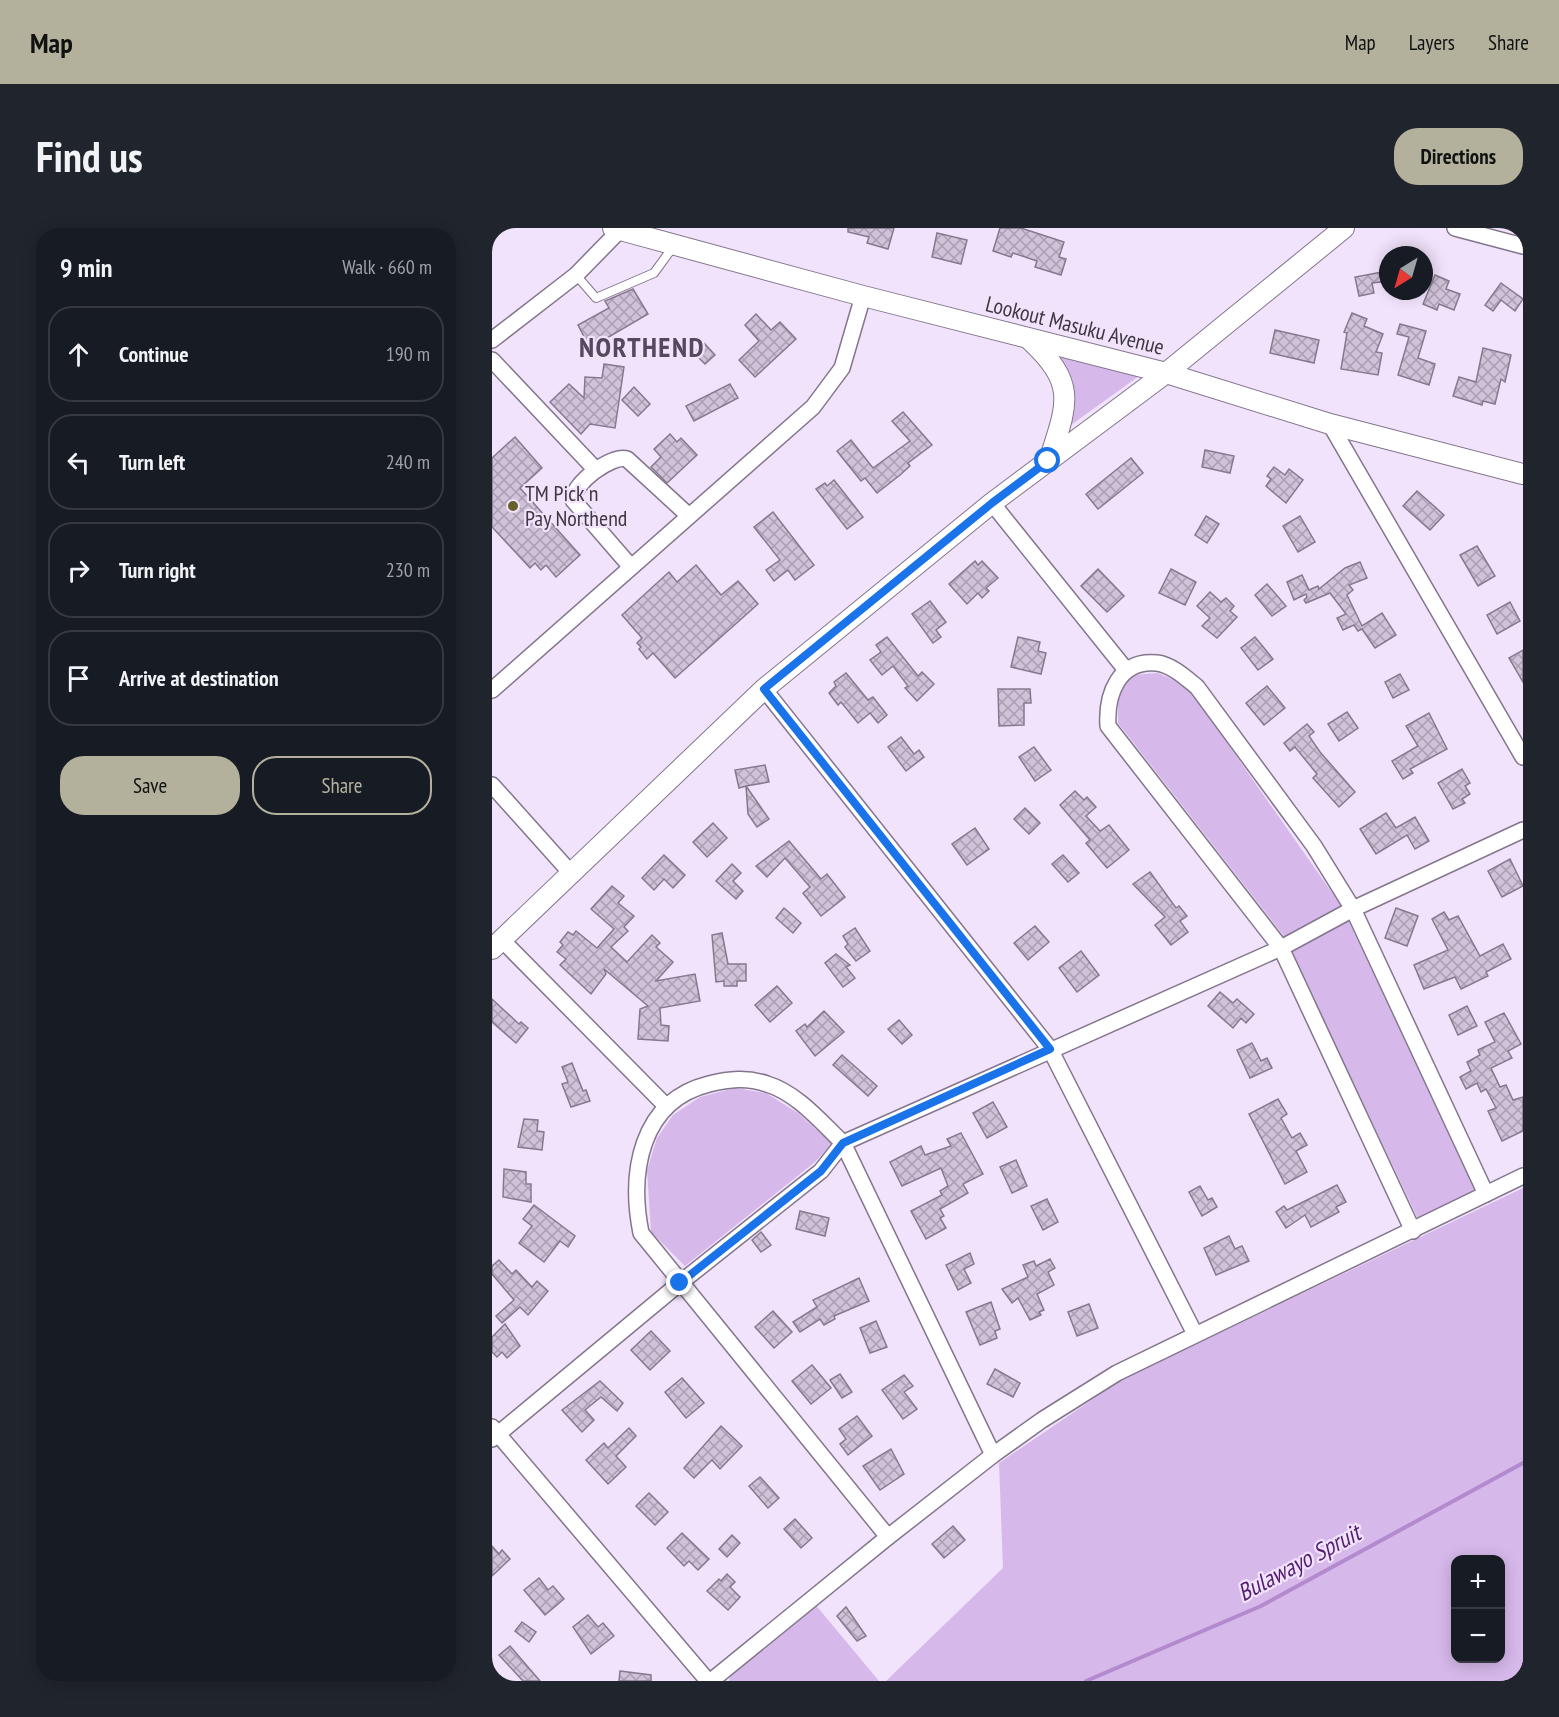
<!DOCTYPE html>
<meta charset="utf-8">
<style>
body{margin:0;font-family:"PT Sans Narrow",sans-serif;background:#20242c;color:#f1f3f6}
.controls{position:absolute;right:18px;bottom:18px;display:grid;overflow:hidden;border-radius:12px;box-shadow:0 3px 15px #0003}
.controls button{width:54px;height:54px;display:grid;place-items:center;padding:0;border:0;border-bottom:2px solid #363941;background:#171b24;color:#f1f3f6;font:30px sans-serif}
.compass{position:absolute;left:887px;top:18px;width:54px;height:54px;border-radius:50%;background:#171b24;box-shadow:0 3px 15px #0003;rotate:217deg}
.stop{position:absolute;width:18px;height:18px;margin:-14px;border:4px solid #1a73e8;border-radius:50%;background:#fff}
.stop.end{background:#1a73e8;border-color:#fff;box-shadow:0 2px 6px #0008}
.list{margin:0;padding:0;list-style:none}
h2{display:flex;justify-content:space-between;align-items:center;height:78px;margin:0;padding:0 24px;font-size:26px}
h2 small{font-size:20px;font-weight:400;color:#9ea1a6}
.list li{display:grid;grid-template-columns:39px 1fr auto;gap:18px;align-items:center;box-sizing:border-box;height:96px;margin:0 12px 12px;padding:0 12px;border:2px solid #363941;border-radius:24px}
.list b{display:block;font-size:22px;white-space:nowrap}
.list em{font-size:20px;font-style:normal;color:#9ea1a6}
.actions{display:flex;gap:12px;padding:18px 24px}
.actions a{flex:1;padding:14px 0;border:2px solid #b3b19c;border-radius:24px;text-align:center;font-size:21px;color:#b3b19c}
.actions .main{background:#b3b19c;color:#111}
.icon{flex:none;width:33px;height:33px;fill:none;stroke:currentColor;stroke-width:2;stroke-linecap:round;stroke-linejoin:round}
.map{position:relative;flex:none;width:1031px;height:1453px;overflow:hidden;border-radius:24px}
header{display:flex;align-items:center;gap:36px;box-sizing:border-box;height:84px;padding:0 30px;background:#b3b19c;color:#111}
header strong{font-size:28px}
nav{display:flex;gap:33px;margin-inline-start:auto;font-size:21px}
.intro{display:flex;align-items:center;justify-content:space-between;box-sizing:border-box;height:144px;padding:0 36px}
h1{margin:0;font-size:42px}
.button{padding:15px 27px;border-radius:24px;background:#b3b19c;color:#111;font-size:21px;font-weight:700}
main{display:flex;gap:36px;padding:0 36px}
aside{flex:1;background:#171b24;border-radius:24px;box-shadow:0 3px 15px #0003}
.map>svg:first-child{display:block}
.green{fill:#d6b8ea;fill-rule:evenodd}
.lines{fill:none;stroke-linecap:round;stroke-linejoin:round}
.stream{stroke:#b38acd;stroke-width:4}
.building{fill:url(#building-cross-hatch);stroke:#86798f;stroke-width:1.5}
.service-casing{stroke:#83768c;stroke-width:10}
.minor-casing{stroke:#83768c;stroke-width:18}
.tertiary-casing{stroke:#83768c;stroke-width:22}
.service{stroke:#fff;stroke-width:8}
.minor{stroke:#fff;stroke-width:15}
.tertiary{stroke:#fff;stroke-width:20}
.route{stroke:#1a73e8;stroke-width:8}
.poi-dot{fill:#67602d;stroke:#f2e3fc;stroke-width:2}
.labels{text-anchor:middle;stroke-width:4.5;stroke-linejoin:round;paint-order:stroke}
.street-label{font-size:22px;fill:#3e3841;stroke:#f2e3fc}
.poi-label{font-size:22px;fill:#3e3841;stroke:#f2e3fc;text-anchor:start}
.water-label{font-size:24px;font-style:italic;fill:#531f6e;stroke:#f2e3fc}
.district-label{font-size:28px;font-weight:bold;letter-spacing:1.5px;fill:#55495d;stroke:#f2e3fc}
</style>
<header>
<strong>Map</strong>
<nav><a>Map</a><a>Layers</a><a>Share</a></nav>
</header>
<div class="intro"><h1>Find us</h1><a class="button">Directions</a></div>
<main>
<aside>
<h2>9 min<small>Walk · 660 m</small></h2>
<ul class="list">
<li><svg class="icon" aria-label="ahead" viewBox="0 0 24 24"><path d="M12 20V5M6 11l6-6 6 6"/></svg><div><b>Continue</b></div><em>190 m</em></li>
<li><svg class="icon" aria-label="left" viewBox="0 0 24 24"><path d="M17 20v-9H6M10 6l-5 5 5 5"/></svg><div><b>Turn left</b></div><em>240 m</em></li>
<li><svg class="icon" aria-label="right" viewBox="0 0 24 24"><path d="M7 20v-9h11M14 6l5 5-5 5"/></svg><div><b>Turn right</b></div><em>230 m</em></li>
<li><svg class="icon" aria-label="arrive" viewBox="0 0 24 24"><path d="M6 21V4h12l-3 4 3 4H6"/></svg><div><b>Arrive at destination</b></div></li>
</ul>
<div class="actions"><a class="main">Save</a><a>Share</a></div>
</aside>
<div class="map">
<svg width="1031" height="1453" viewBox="0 0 1031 1453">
<defs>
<pattern id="building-cross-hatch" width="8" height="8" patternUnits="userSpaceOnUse" patternTransform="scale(1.5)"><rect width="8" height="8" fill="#d0c2d9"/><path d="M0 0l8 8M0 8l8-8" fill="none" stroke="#aa9fb2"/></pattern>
</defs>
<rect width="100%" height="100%" fill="#f2e3fc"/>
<g class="green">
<path d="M565,128l82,20 -68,49c7,-25 6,-49 -14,-69z"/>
<polygon points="666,445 682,452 700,465 850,679 983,963 926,991 791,707 626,495 626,467 640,447"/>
<polygon points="243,860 274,865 306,885 340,916 323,934 193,1038 159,1004 155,942 165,910 181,887 208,869"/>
<path d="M1031,960v493h-637l117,-113 -4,-105 122,-83zM963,1332h45v98h-45z"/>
<polygon points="322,1375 387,1453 237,1453 239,1446"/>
</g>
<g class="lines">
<polyline class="stream" points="594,1453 769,1378 1031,1235"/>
</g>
<g class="building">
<polygon points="356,0 402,0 396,21 375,15 377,9 356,4"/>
<polygon points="508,0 529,0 572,14 567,29 574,31 569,47 543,39 545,33 521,25 519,29 501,23"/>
<polygon points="445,5 475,12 469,36 440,29"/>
<polygon points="896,43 896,53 880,55 882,65 867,68 863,49"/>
<polygon points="943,47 957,53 954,61 968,66 962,82 947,76 945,82 931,76"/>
<polygon points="1009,55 1031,71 1023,83 1009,72 1001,83 993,77"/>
<polygon points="141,61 156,86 98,120 86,97 117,80 113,73"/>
<polygon points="860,85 875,91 872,98 891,106 884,124 890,125 886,147 849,141 855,105 852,104"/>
<polygon points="264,86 279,102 288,94 304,111 263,149 247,132 267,113 253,97"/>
<polygon points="908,96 934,103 926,130 943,136 937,157 906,147 917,109 905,106"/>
<polygon points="783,102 827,112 822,135 778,125"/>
<polygon points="212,115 223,127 213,136 202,125"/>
<polygon points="991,120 1019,127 1013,154 1009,151 1003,176 991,173 990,177 961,168 967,149 984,154"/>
<polygon points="112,136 132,139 123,200 98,196 89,206 58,174 77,156 92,170 93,149 110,150"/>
<polygon points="238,156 246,170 202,193 194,178"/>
<polygon points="142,159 158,176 146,188 130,172"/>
<polygon points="411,184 440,217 416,235 418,238 408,247 385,265 373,250 369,253 345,223 359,212 381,240 418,213 400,193"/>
<polygon points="178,206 185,214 189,210 205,227 175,255 159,239 169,229 162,221"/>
<polygon points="23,209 50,240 28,260 88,327 64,349 54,337 49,342 43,335 38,340 0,299 0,230"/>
<polygon points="713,222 742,228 738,245 710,239"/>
<polygon points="639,230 651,245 606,281 594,266"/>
<polygon points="782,239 793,247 797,241 811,252 794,275 774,258 779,251 775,248"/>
<polygon points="342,252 371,289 355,301 324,261 333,255 335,258"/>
<polygon points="925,263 952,287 938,302 911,278"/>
<polygon points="281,284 322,337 303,352 296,342 282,353 274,342 288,332 262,299"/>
<polygon points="714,288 727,296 715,315 703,307"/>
<polygon points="808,288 823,314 806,324 791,298"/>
<polygon points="985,318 1003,348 986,358 968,327"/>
<polygon points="483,333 486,337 490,333 506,350 494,360 497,363 490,370 486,365 475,376 457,356"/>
<polygon points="868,334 875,350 857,357 861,362 855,367 870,398 890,385 904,407 883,420 870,401 866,403 862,397 851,402 845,390 854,386 838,365 814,375 812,372 815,369 814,366 802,372 795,354 810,347 817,362 826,358 827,361 853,340"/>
<polygon points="204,337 229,367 246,353 266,376 183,450 161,425 155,431 147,421 149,419 145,415 150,410 130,387 177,344 185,354"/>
<polygon points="606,341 632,368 615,384 589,358"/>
<polygon points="679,341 704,354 693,377 667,365"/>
<polygon points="775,356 794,378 780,388 763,367"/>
<polygon points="718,364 729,374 734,370 742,378 738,383 745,389 725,410 710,398 718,390 705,378"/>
<polygon points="438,373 454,394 444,402 449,409 441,415 420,386"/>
<polygon points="1018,374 1028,393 1005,406 995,387"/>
<polygon points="395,409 426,448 430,444 442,456 425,473 413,460 416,458 401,438 390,447 378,432 389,424 384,417"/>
<polygon points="526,409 548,414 546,423 554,425 549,446 519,439"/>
<polygon points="763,409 781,431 766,442 749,420"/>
<polygon points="1031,422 1031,454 1017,430"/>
<polygon points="354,445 376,472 381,469 395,487 386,495 378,485 366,495 349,474 346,477 337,465 344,458 342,454"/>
<polygon points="908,446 917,462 901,470 893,454"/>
<polygon points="775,458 793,480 772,497 754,475"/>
<polygon points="506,461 538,461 539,475 532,475 532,497 507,498"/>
<polygon points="855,484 866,500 847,513 836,496"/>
<polygon points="937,485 955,521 918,541 921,545 911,551 900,533 926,518 914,498"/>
<polygon points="815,496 822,504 817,508 828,524 863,564 847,579 821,550 825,546 803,519 798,523 792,515"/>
<polygon points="409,509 422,526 427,522 432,529 414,543 396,519"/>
<polygon points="542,519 559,542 543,553 527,529"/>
<polygon points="273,537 277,554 254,558 277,591 265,599 256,586 254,558 247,560 243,542"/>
<polygon points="970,541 978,555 973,558 978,566 970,571 973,575 961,581 946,555"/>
<polygon points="583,563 592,572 595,569 604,579 594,588 608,603 617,597 637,622 615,640 594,615 598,612 568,577"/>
<polygon points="533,580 548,595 537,606 522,591"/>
<polygon points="894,585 904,600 923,589 937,613 923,621 915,607 884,626 868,601"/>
<polygon points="221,595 235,610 215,629 201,614"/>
<polygon points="483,600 497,621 475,637 460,616"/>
<polygon points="297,613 329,651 335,646 353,669 329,688 311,665 318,659 293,630 275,649 264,638"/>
<polygon points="172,627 193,647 181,660 172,651 162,662 150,650"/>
<polygon points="571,627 587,645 576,654 560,636"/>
<polygon points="1018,631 1031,658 1010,669 996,643"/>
<polygon points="240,636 249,645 241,653 251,663 244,671 224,653"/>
<polygon points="658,644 684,680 687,678 695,688 688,693 696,704 679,717 663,697 673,689 641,656"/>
<polygon points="120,658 132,668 126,675 142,688 132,699 136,703 119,719 135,734 160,707 168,715 164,719 181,734 164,753 203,746 208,773 168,780 169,797 177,798 176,813 146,811 148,781 156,778 112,741 114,746 99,766 68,737 74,731 65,724 71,717 68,714 76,704 81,707 84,703 105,720 122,701 99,681"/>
<polygon points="292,680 309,695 301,705 284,690"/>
<polygon points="904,680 926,688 915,718 893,710"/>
<polygon points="952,684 957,692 966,688 988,728 1011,716 1019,731 994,744 996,748 969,761 963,749 932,761 922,737 956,722 940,691"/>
<polygon points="543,698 557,714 536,732 522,715"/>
<polygon points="363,700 378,723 364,733 353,719 356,716 351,708"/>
<polygon points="230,705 236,736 254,736 254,753 245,753 245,758 232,758 232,753 224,754 220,707"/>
<polygon points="589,723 607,747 585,764 567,740"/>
<polygon points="344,726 358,737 354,739 363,750 351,759 333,735"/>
<polygon points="285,758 300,775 278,794 263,777"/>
<polygon points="728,764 741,775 745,771 762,786 754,795 749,790 741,800 716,778"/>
<polygon points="0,771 27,796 29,794 36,800 24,815 0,794"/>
<polygon points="975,778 985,798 966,807 957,787"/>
<polygon points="332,783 352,804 323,828 304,803 313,796 315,799"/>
<polygon points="1012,785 1029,816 1016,823 1020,830 999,840 1008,859 1014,857 1021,872 1031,869 1031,903 1010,913 996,883 1004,880 994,861 989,864 985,855 974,861 968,849 979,843 975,834 988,827 986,822 1003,814 993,794"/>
<polygon points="407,792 420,807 410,816 396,801"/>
<polygon points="760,815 769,833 775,830 780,840 758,850 745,822"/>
<polygon points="350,827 385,858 376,868 341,837"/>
<polygon points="80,835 91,863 94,862 98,873 79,879 70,856 76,854 70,839"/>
<polygon points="786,871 795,886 789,890 800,910 808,905 815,917 804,923 815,944 793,956 757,886"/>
<polygon points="501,874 515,899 495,910 481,885"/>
<polygon points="32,891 46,892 45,903 52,904 50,922 26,919"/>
<polygon points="469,905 491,946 471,956 476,965 448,981 452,988 448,990 454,1000 434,1011 419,983 450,967 448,963 456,958 449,940 410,958 398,934 429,918 433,927 459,918 455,911"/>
<polygon points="524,932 535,958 520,965 508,939"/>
<polygon points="12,941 34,944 34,956 39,956 39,974 11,969"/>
<polygon points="845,957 854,974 844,979 847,984 819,999 813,987 794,1000 784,984 792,978 795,982"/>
<polygon points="708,958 716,972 720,970 725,979 710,988 697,964"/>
<polygon points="555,971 566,994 551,1002 539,978"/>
<polygon points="42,977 83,1008 76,1019 68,1013 52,1034 27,1015 40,998 31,991"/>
<polygon points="308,983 337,990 333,1008 304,1001"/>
<polygon points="269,1004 279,1017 269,1024 260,1012"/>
<polygon points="737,1008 743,1021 750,1018 757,1033 724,1047 712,1020"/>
<polygon points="478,1025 482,1036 472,1041 479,1055 466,1062 454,1037"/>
<polygon points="558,1031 563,1040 556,1044 562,1057 545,1066 552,1082 547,1084 549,1087 538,1092 526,1070 520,1075 510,1061 536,1049 531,1037 542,1033 544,1038"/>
<polygon points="7,1032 20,1046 24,1042 40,1059 45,1053 56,1063 36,1087 28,1079 10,1095 4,1088 22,1072 0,1046 0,1038"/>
<polygon points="367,1050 377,1073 342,1088 343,1091 332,1097 328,1091 308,1104 301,1094 325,1079 321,1072"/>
<polygon points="499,1074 508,1101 503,1103 505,1110 488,1117 474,1084"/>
<polygon points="597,1076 606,1100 585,1108 576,1084"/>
<polygon points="281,1083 300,1104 282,1120 263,1099"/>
<polygon points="384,1093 395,1119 378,1125 368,1100"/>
<polygon points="13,1096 28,1118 15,1130 10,1124 5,1129 0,1124 0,1109"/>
<polygon points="159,1103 178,1123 158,1142 139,1122"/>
<polygon points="320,1137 339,1160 319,1176 300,1153"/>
<polygon points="503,1141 528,1155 521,1169 495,1156"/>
<polygon points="348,1146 360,1164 350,1170 338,1152"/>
<polygon points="412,1147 421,1158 412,1164 425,1181 411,1191 390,1162"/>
<polygon points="190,1150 212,1175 194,1190 173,1164"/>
<polygon points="108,1153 131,1175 125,1183 109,1169 93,1182 102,1192 90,1204 70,1182"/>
<polygon points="365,1188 380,1208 356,1227 348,1216 354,1211 347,1201"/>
<polygon points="229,1198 250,1218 228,1241 220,1232 202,1250 192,1240"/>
<polygon points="137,1200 144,1208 124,1228 134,1239 116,1256 94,1232 112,1215 116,1220"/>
<polygon points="399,1221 412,1246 388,1262 371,1238"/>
<polygon points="268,1249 287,1270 276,1280 257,1258"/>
<polygon points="157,1265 176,1284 163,1297 144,1278"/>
<polygon points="303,1291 320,1310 309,1320 292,1301"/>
<polygon points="461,1298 473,1312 452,1330 440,1316"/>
<polygon points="190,1305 217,1331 206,1342 197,1333 192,1338 175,1320"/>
<polygon points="240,1307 248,1315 235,1329 227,1321"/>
<polygon points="0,1318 7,1326 10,1322 18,1331 0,1348"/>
<polygon points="235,1346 243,1354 238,1359 248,1369 236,1382 215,1363 227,1351 229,1353"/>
<polygon points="47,1350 56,1362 61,1358 72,1371 53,1387 32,1362"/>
<polygon points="354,1379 374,1408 365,1413 345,1388"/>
<polygon points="96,1387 106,1399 111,1395 122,1408 99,1426 81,1399"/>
<polygon points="30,1394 44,1404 37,1414 23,1403"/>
<polygon points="18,1418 48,1453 31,1453 7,1427"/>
<polygon points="128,1443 159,1447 159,1453 127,1453"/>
</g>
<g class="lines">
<defs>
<polyline id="service" points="84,47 104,70 162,45 181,19"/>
<g id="minor">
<polyline points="963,0 1031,18"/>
<polyline points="0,112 84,47 128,2"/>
<polyline points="0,132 104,242"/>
<polyline points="838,196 1031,529"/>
<polyline points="500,275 634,442"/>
<path d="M139,339l-58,-67c-1,-16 39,-46 54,-41l61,56"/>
<polyline points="272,461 558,821 703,1106"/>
<polyline points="0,462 321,179 350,140 371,68"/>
<polyline points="0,557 78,644"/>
<polyline points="10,712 174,878"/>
<path d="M921,1003l-132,-283 -173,-222c-2,-32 11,-67 49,-63 15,2 29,15 40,24l117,159 39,63 133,285"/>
<polyline points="0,1199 216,1453"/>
<polyline points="0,1211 188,1055 329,943 351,915 789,720 861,681 1031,602"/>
<path d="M396,1309l-247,-304c-12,-60 -1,-132 68,-149 20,-5 38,-7 58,0 30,9 54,38 76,59l150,312"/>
<polyline points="219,1453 396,1309 501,1227 550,1192 625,1145 1031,948"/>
</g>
<g id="tertiary">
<polyline points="121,0 371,68 674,145 838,196 1031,246"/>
<path d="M538,112c48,45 37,64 19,121"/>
<polyline points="0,721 272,461 500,275 674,145 852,0"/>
</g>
</defs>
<use href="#service" class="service-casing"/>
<use href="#minor" class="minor-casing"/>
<use href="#tertiary" class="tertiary-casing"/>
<use href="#service" class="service"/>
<use href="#minor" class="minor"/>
<use href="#tertiary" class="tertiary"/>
</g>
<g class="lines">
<polyline class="route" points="188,1055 329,943 351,915 558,821 272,461 500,275 556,233"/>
</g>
<circle class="poi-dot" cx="21" cy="278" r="6"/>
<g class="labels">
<g class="street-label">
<text transform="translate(583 97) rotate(14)" y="8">Lookout Masuku Avenue</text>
</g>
<g class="poi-label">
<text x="33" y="273">TM Pick n<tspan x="33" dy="25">Pay Northend</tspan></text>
</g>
<g class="water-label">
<text transform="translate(807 1335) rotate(-28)" y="8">Bulawayo Spruit</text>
</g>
<g class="district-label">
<text x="150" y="129">NORTHEND</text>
</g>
</g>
</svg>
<div class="controls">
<button>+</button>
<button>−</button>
</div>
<svg class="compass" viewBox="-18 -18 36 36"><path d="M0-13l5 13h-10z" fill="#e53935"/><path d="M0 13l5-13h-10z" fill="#9ea1a6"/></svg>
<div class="stop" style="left:556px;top:233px"></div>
<div class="stop end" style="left:188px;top:1055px"></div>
</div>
</main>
